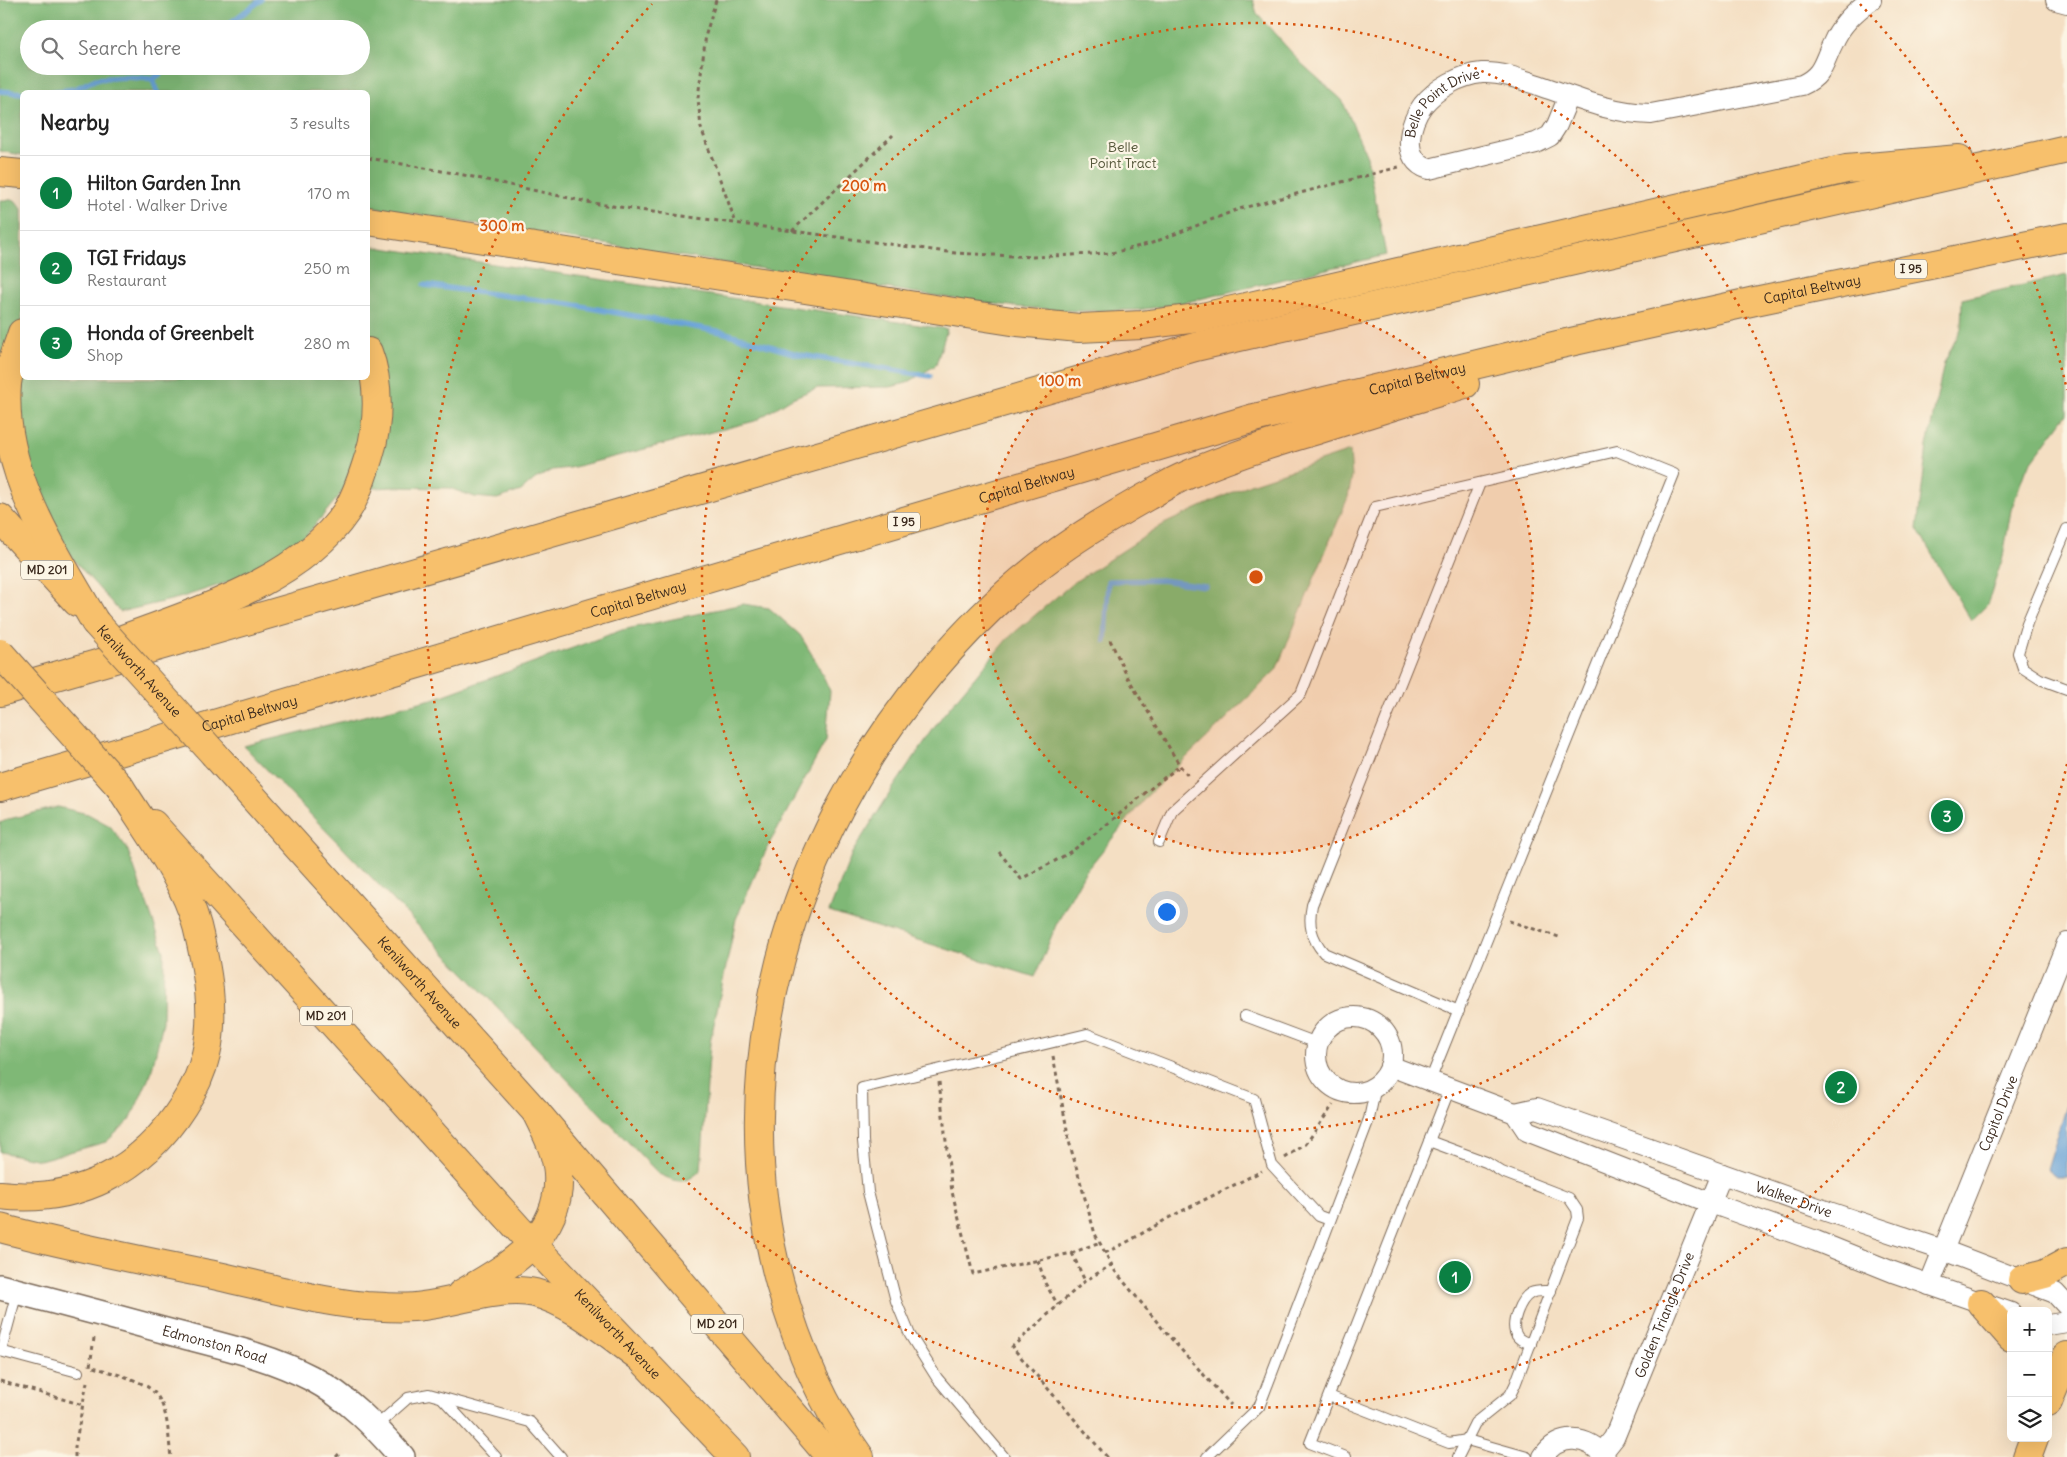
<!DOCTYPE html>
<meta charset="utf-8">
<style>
body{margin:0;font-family:Delius,sans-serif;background:#f6f6f6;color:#222}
.controls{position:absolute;right:15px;bottom:15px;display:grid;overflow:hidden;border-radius:8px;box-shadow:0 5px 20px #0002}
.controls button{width:45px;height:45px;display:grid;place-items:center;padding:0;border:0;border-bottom:1px solid #e0e0e0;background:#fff;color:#222;font:25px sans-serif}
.you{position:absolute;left:1166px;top:911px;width:18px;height:18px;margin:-12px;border:4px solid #fff;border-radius:50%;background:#1a73e8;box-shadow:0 0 0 8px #1a73e833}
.badge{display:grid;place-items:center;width:32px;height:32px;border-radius:50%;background:#0b8043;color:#fff;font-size:16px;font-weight:700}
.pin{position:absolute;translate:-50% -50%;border:2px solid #fff;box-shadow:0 1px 5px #0006}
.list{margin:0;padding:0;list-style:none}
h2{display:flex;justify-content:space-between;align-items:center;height:65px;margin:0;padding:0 20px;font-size:21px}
h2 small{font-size:16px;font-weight:400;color:#767676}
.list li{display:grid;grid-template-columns:32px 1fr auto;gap:15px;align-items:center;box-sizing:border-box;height:75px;padding:0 20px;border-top:1px solid #e0e0e0}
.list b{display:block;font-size:19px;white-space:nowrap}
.list p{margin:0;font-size:16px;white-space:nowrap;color:#767676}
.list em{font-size:16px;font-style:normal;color:#767676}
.icon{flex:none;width:28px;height:28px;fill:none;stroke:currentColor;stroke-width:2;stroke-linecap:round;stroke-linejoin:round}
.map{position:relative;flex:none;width:2067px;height:1457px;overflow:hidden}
.search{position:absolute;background:#fff;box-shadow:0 5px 20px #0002;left:20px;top:20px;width:350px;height:55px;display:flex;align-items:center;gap:12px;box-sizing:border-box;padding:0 18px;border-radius:28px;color:#767676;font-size:19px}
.panel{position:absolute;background:#fff;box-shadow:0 5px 20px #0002;left:20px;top:90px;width:350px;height:290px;border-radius:8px}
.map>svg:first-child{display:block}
.forest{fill:#7fb876;stroke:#5d714a;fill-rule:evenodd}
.water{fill:#68a2d7;stroke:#52667a}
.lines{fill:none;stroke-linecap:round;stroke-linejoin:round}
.stream{stroke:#68a2d7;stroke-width:5.5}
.service-casing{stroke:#7c6958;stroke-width:12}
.minor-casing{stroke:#7c6958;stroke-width:22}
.tertiary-casing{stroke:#7c6958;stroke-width:28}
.primary-casing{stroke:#7c6958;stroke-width:30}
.motorway-casing{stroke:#7c6958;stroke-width:30}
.path{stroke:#7c6958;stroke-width:3;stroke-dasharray:4 4;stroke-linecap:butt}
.service{stroke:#fff;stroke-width:10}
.minor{stroke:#fff;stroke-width:20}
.tertiary{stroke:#fff;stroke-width:25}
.primary{stroke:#f7c06c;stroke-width:28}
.motorway{stroke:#f7c06c;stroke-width:28}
.primary-bridge-casing{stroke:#7c6958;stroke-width:30;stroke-linecap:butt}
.primary-bridge{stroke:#f7c06c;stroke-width:28}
.ring{fill:none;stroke:#d7540e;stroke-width:2.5;stroke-dasharray:2.5 5}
.labels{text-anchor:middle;stroke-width:4.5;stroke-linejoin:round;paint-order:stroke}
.shield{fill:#fcf5e5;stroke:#75675a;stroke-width:1}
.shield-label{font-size:12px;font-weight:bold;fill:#3b2a1e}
.street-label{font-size:14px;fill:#3b2a1e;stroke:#fcf5e5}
.park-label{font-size:14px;fill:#545639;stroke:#fcf5e5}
.centre{fill:#d7540e;stroke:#fcf5e5;stroke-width:2.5}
.ring-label{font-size:15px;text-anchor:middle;font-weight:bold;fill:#d7540e;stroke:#fcf5e5;stroke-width:4.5;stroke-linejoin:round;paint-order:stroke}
</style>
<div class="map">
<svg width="2067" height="1457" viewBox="0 0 2067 1457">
<rect width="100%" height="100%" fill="#fcf5e5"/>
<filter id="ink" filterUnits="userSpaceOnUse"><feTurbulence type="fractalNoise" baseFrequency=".02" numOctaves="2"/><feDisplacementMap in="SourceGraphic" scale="10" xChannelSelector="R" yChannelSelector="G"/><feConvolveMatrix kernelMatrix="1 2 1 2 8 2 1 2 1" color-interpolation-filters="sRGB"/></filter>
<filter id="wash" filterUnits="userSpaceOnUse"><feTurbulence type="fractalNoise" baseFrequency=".0096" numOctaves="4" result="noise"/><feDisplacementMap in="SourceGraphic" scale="20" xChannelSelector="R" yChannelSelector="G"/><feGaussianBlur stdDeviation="1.12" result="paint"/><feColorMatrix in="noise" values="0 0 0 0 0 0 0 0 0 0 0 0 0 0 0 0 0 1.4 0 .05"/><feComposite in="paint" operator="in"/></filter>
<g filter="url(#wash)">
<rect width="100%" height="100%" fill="#f4dfc3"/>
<g class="forest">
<path d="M0,0h1253l4,14 45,50 40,36 25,57 19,98 -212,50 -37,5 -59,1 -60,-4 -69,-9 -581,-91v-115h-346v63l-22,-4zM29,29h332v37h-332z"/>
<polygon points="0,200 15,200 22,209 22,378 368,378 368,250 375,247 947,329 936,365 907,383 890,387 817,388 792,398 755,421 570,468 553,470 535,479 521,491 497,499 475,497 449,488 393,487 344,490 306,536 281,554 235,580 179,598 120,612 72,558 37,493 0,382"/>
<polygon points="2067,275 2067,414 2025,471 2011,510 2003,557 1987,605 1971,621 1917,529 1927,446 1944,363 1961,329 1962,299"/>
<polygon points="1350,451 1352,477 1348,497 1276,670 1146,797 1085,872 1056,925 1035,977 829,912 852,853 893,788 943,715 1008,638 1073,583 1164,524 1250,484"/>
<path d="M743,604l26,4 31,27 17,28 13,28 -4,49 -58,106 -32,73 -26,124 -9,127c-16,15 -23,13 -42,4l-415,-428 192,-48 186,-68z"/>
<polygon points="58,807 88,814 110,826 127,848 164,952 163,1022 151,1073 130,1120 106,1142 40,1160 0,1152 0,823 9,819"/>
</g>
<polygon class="water" points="2067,1105 2067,1177 2056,1177 2047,1170"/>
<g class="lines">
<g class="stream">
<polyline points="222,29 261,0"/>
<polyline points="153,79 157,92"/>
<polyline points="0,91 22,93"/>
<polyline points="51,92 75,89 96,79 126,77 153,79 172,66"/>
<polyline points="424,285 569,304 722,332 800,355 930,376"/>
<polyline points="1105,641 1108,581 1161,580 1205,586"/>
</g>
</g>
</g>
<g filter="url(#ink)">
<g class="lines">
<defs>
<g id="service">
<polyline points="2067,529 2027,623 2018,653 2023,668 2040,679 2067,689"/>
<polyline points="1159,842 1172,811 1301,694 1375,507 1617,451 1674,474 1430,1081"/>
<path d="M1459,1011l-135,-58c-13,-15 -16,-29 -12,-48l168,-422"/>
<polyline points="1245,1016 1317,1043"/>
<polyline points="1429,1141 1486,1162 1502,1172 1569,1198 1577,1210 1578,1218 1515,1385 1510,1395 1475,1423 1458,1457"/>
<path d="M1531,1344c-5,-2 -11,-3 -14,-8 -8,-11 3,-37 14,-43 6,-3 13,-2 20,-2"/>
<polyline points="0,1351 78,1372"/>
<polyline points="1,1351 17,1292"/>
<polyline points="1329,1396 1449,1443 1467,1440 1527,1457"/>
<polyline points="443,1399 496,1457"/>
<polyline points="375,1427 408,1398 429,1394 530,1422 561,1457"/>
<polyline points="1004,1457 937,1378 910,1335 896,1301 868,1192 863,1141 862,1088 1087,1034 1254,1099 1272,1165 1319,1216 1330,1220"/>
<polyline points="1207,1457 1259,1407 1369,1119 1376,1086"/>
<polyline points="1346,1457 1310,1443 1450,1088"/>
</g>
<g id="minor">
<polyline points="2056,0 2067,3"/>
<path id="s1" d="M1569,96l-12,29 -7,11 -14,7 -107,26c-29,-9 -20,-46 -6,-64 14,-17 37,-30 59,-32 19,-1 38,6 56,12 38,13 73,28 113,29l151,-29c22,-10 21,-23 31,-42 8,-19 22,-32 38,-43"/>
<circle cx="1354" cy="1055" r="38"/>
<polyline points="1390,1066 1515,1113 1527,1131 1711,1203 1816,1241 1893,1272 2011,1313"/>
<path id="s2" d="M1515,1113l22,-5 292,104 114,38 112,43 12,13"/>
<path id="s3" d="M1929,1285l138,-342"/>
<polyline points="2048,1325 2067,1322"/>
<path id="s4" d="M1602,1453l12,-15 108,-264"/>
<path d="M1543,1457c15,-25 46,-21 62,0"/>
</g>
<g id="tertiary">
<path id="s5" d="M0,1287c59,15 118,31 177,47 45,12 92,22 134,44 36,19 64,48 91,79"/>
</g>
<g id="primary">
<polyline points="0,518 77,602"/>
<path id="s6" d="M215,755l321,357 294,345"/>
<path id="s7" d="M153,824l380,421 202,212"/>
<polyline points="2022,1280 2045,1274 2067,1262"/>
<polyline points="1981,1303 2011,1337"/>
<polyline points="2048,1402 2067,1356"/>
<polyline points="2027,1457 2034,1438"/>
</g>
<g id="motorway">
<polyline points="0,172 22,174"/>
<polyline points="368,221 1018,322 1079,328 1142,325 1198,318 1846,169 1959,159"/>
<path d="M22,333c-5,16 -13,34 -15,51 -7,89 46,164 88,238"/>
<path d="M115,642c76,-29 184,-60 231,-130 11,-16 17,-38 23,-56 10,-32 11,-73 -1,-104"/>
<polyline points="0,692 1195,347 2067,149"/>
<path id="s8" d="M0,787l1254,-369 303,-73 198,-44 312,-64"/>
<path d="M0,1195c77,9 142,-24 183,-89 10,-15 19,-34 23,-52 10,-41 1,-87 -9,-128 -13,-48 -51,-97 -77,-139"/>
<path d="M0,1228c72,19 145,33 218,48 49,11 98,25 148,30 19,1 39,3 57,0 32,-4 82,-21 112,-13 39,10 76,44 109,67"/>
<path d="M461,1294c48,-28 101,-57 97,-120 -1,-22 -13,-43 -22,-62"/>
<path d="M860,1457c-38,-52 -63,-112 -80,-173 -59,-215 10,-444 151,-612 38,-45 79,-86 128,-121 28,-20 57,-37 87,-54 13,-7 26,-16 39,-21 43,-19 87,-33 132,-46 49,-16 99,-31 148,-46"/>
</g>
</defs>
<use href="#service" class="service-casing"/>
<use href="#minor" class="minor-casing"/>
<use href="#tertiary" class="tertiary-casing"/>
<use href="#primary" class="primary-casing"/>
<use href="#motorway" class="motorway-casing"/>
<g class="path">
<polyline points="716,0 706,34 698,98 701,128 736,223"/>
<polyline points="368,158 459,174 592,203 660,213 955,253 1033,257 1112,253 1152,243 1239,209 1399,167"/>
<polyline points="792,231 893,135"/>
<polyline points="1110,640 1127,676 1180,766 1190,777"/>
<path d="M999,852l22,27c18,-10 38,-19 55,-31 36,-26 68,-56 104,-82"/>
<polyline points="1509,921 1559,937"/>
<polyline points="1053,1056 1070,1145 1095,1234 1115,1271 1167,1334 1231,1405"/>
<polyline points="939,1082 952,1192 973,1274 1072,1253 1100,1242"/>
<polyline points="1285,1158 1306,1144 1333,1105"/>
<polyline points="1072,1253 1085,1281"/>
<polyline points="1105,1253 1129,1241 1172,1216 1262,1171"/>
<polyline points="1038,1260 1045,1283 1058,1305"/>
<path d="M94,1338l-4,28c18,6 52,13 65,27 14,16 13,44 16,64"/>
<polyline points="0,1381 83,1405"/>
<polyline points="75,1457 75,1447 87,1382"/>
<polyline points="336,1457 340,1453"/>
<polyline points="1107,1457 1012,1347 1085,1281 1111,1265"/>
</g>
<use href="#service" class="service"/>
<use href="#minor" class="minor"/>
<use href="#tertiary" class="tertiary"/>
<use href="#primary" class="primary"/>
<use href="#motorway" class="motorway"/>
<defs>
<g id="primary-bridge">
<path id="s9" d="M95,622l120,133"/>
<polyline points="0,653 120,787"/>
</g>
</defs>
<use href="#primary-bridge" class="primary-bridge-casing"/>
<use href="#primary-bridge" class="primary-bridge"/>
</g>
</g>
<circle cx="1256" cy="577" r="277" fill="#d7540e" fill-opacity=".12"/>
<g class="ring">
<circle cx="1256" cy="577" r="277"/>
<circle cx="1256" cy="577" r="554"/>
<path d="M2067 764A832 832 0 1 1 652 4M1860 4A832 832 0 0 1 2067 390"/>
</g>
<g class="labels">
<g class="shield">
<rect x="1895" y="259.5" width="32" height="19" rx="4"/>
<rect x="888" y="512.5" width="32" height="19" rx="4"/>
<rect x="21" y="560.5" width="52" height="19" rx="4"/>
<rect x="300" y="1006.5" width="52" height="19" rx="4"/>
<rect x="691" y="1314.5" width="52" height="19" rx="4"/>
</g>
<g class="shield-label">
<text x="1911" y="273">I 95</text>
<text x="904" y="526">I 95</text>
<text x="47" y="574">MD 201</text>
<text x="326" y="1020">MD 201</text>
<text x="717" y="1328">MD 201</text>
</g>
<g class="street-label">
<text dy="5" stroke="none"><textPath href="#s1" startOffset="261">Belle Point Drive</textPath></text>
<text dy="5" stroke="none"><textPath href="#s8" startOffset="1880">Capital Beltway</textPath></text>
<text dy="5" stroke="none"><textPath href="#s8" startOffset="1475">Capital Beltway</textPath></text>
<text dy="5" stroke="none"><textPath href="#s8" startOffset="1070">Capital Beltway</textPath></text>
<text dy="5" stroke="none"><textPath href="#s8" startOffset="665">Capital Beltway</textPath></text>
<text dy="5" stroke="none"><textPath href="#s9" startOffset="66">Kenilworth Avenue</textPath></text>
<text dy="5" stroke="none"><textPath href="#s8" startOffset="260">Capital Beltway</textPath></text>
<text dy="5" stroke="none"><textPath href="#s6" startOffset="306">Kenilworth Avenue</textPath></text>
<text dy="5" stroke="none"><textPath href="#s3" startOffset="185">Capitol Drive</textPath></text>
<text dy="5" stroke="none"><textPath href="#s2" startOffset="295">Walker Drive</textPath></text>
<text dy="5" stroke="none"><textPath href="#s4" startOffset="152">Golden Triangle Drive</textPath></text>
<text dy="5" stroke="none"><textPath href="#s7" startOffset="690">Kenilworth Avenue</textPath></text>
<text dy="5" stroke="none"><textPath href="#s5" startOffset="222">Edmonston Road</textPath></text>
</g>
<g class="park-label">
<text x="1123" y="152">Belle<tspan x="1123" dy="16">Point Tract</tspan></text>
</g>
</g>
<circle cx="1256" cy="577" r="8" class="centre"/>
<g class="ring-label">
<text x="864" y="191">200 m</text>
<text x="502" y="231">300 m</text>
<text x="1060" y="386">100 m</text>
</g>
</svg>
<div class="controls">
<button>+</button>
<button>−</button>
<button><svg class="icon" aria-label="layers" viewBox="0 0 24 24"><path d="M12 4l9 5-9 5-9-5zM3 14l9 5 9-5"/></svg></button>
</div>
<div class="you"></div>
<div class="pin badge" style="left:1455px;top:1277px">1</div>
<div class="pin badge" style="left:1841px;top:1087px">2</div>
<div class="pin badge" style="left:1947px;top:816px">3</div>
<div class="search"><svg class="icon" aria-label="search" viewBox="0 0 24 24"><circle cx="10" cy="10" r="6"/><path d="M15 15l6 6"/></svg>Search here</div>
<section class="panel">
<h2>Nearby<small>3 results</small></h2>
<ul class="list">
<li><span class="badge">1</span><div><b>Hilton Garden Inn</b><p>Hotel · Walker Drive</p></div><em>170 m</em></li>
<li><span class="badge">2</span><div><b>TGI Fridays</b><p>Restaurant</p></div><em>250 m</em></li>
<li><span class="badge">3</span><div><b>Honda of Greenbelt</b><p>Shop</p></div><em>280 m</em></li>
</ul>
</section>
</div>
